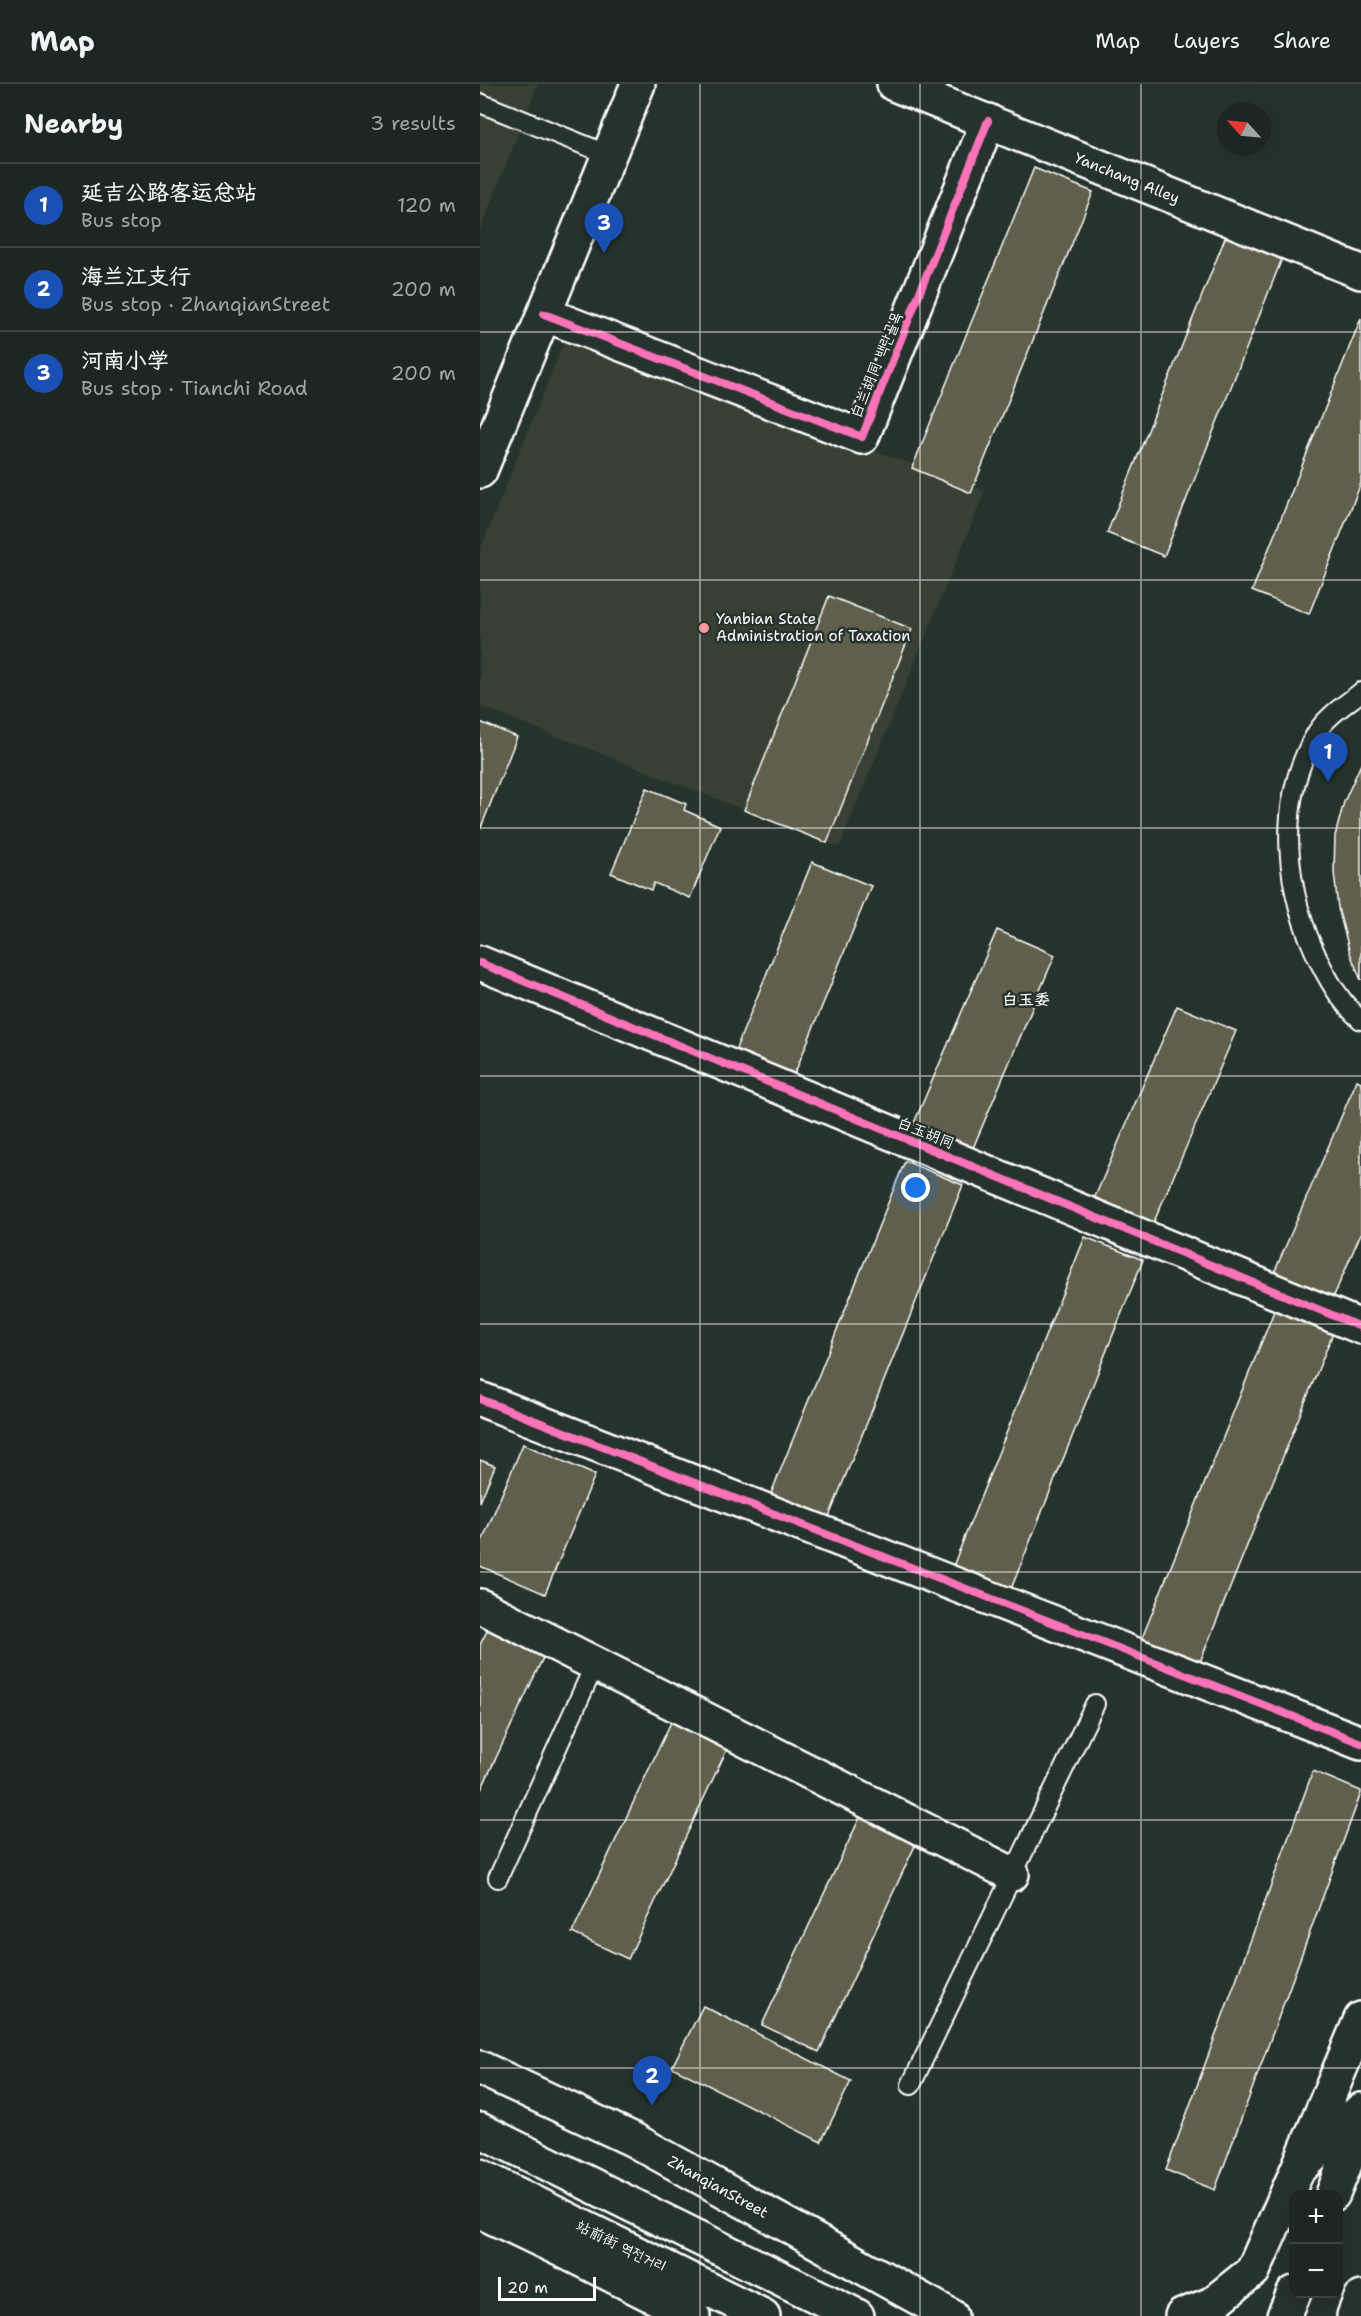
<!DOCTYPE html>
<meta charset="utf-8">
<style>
body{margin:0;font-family:"Shantell Sans","LXGW WenKai TC","Poor Story",sans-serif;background:#29322f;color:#f1f3f6}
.controls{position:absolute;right:18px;bottom:18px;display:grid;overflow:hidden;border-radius:12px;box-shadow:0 6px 24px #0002}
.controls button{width:54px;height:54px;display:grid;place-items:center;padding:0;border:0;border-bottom:2px solid #3a4340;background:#1c2622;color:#f1f3f6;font:30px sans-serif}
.compass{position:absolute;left:737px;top:18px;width:54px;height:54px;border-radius:50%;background:#1c2622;box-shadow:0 6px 24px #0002;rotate:297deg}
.scale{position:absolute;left:18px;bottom:15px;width:98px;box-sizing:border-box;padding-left:6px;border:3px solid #fff;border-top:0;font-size:16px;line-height:21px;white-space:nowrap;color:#fff;-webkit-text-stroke:4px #26332d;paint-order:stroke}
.you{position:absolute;left:436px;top:1104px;width:21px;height:21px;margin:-15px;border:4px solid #fff;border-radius:50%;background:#1a73e8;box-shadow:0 0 0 9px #1a73e833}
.badge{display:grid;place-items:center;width:39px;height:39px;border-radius:50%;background:#ff9aa2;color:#fff;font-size:20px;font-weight:700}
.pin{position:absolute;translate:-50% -50px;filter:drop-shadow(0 2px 3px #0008)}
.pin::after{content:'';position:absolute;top:32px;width:21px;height:18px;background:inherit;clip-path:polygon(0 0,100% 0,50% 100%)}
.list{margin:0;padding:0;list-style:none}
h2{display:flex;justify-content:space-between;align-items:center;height:78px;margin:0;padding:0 24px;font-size:26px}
h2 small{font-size:20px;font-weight:400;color:#a0a5a5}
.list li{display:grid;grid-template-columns:39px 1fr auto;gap:18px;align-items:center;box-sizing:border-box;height:84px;padding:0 24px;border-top:2px solid #3a4340}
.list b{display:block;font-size:22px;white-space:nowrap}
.list p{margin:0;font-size:20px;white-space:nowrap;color:#a0a5a5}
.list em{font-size:20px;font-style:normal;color:#a0a5a5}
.map{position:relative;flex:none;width:881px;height:2232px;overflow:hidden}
header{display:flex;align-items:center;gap:36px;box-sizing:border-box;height:84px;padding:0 30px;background:#1c2622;border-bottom:2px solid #3a4340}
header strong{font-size:28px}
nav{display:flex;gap:33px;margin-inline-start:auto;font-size:21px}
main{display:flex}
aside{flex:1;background:#1c2622}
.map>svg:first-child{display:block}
.built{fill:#374036}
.building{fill:#605f4b;stroke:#fff;stroke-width:1.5}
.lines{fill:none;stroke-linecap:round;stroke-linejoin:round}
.service-casing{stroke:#fff;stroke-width:22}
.minor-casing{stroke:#fff;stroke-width:38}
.tertiary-casing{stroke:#fff;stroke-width:38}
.secondary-casing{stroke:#fff;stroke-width:38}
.primary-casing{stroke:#fff;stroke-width:38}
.service{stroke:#26332d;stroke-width:18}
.minor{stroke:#26332d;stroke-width:33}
.tertiary{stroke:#26332d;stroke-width:33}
.secondary{stroke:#26332d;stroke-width:33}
.primary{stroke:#26332d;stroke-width:33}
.cycleway-casing{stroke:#26332d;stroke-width:11}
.cycleway{stroke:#fb73b8;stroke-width:8}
.grid{fill:none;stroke:#fff;stroke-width:1.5;stroke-opacity:0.55}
.poi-dot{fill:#ff9aa2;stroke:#26332d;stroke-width:2}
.labels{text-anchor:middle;stroke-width:5;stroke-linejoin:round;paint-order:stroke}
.street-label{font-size:15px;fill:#fff;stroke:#26332d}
.poi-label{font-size:15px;fill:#fff;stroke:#26332d;text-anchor:start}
.neighbourhood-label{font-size:16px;font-weight:bold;fill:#fff;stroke:#26332d}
</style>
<header>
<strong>Map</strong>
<nav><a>Map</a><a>Layers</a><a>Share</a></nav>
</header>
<main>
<aside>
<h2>Nearby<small>3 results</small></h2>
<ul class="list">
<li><span class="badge" style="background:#1a4fb4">1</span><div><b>延吉公路客运总站</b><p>Bus stop</p></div><em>120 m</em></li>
<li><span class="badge" style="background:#1a4fb4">2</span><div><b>海兰江支行</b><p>Bus stop · ZhanqianStreet</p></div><em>200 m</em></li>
<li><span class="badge" style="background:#1a4fb4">3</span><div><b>河南小学</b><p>Bus stop · Tianchi Road</p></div><em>200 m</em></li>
</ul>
</aside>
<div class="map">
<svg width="881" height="2232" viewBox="0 0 881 2232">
<rect width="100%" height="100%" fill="#26332d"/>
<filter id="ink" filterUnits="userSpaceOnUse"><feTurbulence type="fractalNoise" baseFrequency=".0167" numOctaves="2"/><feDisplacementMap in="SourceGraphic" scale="12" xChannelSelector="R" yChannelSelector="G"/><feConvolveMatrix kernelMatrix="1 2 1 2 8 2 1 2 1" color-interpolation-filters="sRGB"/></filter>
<g filter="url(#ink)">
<g class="built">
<polygon points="0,0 58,0 0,146"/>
<polygon points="86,253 505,407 359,763 0,622 0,466"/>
</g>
<g class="building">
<polygon points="554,84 613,108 491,409 432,384"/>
<polygon points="747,149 803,172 684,472 627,449"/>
<polygon points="881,234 881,399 829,530 772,507"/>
<polygon points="349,512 432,545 347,759 264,726"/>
<polygon points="0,638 37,653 0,746"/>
<polygon points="881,680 881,896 870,869 858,824 854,788 855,752 864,718"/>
<polygon points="167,704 206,720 204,726 240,742 210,814 174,799 171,806 131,789"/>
<polygon points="332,778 391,802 312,996 253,972"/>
<polygon points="517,846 575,871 493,1064 434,1039"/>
<polygon points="697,922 756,947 673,1140 614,1115"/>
<polygon points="877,996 881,998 881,1149 853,1214 794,1189"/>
<polygon points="425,1077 483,1101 344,1445 286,1422"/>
<polygon points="605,1153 663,1176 525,1520 467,1497"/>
<polygon points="799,1215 857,1239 718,1583 660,1559"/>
<polygon points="43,1360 115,1391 65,1510 0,1482 0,1462"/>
<polygon points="0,1376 15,1382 0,1418"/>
<polygon points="12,1537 68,1563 0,1708 0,1561"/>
<polygon points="193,1634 249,1661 148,1875 92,1849"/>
<polygon points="833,1687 881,1707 881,1709 735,2106 686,2086"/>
<polygon points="383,1727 439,1753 339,1968 282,1941"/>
<polygon points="223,1922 371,1997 341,2058 192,1983"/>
</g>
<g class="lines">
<defs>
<g id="service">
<polyline points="0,19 129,71"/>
<path d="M881,608c-15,12 -34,24 -44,40 -43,71 -32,162 4,233 10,20 23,41 40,55"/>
<polyline points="18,1794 115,1580"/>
<polyline points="431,2001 615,1620"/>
</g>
<g id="minor">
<polyline points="414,0 881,188"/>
<polyline points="64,230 382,353 508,37"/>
<polyline points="0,879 881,1243"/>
<polyline points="0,1315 881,1659"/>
<polyline points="0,1522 532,1790"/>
</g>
<g id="tertiary">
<polyline points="0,387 158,0"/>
<polyline points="0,1984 152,2055 471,2232"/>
<polyline points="817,2087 881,1935"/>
<polyline points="0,2127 86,2168 213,2232"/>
</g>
<g id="secondary">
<polyline points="0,2046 377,2232"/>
<polyline points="0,2092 283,2232"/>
</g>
<g id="primary">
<polyline points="853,2110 881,2040"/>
<polyline points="702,2232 732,2220 773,2187 817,2087 881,2026"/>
<polyline points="804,2232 814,2209"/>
<polyline points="874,2232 881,2214"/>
</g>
</defs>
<use href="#service" class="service-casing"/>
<use href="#minor" class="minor-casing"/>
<use href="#tertiary" class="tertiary-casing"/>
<use href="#secondary" class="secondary-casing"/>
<use href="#primary" class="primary-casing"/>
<use href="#service" class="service"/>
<use href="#minor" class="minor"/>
<use href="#tertiary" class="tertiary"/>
<use href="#secondary" class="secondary"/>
<use href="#primary" class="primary"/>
<defs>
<g id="cycleway">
<polyline points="64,230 382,353 508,37"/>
<polyline points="0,879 881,1243"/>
<polyline points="0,1315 881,1659"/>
</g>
</defs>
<use href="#cycleway" class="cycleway-casing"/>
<use href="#cycleway" class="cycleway"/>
</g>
</g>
<path class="grid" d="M220,0v2232M440,0v2232M661,0v2232M0,248h881M0,496h881M0,744h881M0,992h881M0,1240h881M0,1488h881M0,1736h881M0,1984h881"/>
<circle class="poi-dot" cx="224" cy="544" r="6"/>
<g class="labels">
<g class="street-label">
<text transform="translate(647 94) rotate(22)" y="5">Yanchang Alley</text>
<text transform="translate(396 281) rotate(-68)" y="5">白兰胡同 백란골목</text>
<text transform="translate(446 1049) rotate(22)" y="5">白玉胡同</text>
<text transform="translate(238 2103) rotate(29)" y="5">ZhanqianStreet</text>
<text transform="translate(141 2162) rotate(26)" y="5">站前街 역전거리</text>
</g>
<g class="poi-label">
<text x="236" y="540">Yanbian State<tspan x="236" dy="17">Administration of Taxation</tspan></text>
</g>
<g class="neighbourhood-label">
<text x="546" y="921">白玉委</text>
</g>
</g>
</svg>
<div class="controls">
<button>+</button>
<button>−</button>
</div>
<svg class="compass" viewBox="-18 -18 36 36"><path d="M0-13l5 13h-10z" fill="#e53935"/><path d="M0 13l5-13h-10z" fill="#a0a5a5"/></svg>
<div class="scale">20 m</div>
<div class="you"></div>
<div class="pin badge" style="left:848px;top:698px;background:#1a4fb4">1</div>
<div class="pin badge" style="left:172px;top:2022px;background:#1a4fb4">2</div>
<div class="pin badge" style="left:124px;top:169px;background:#1a4fb4">3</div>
</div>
</main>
